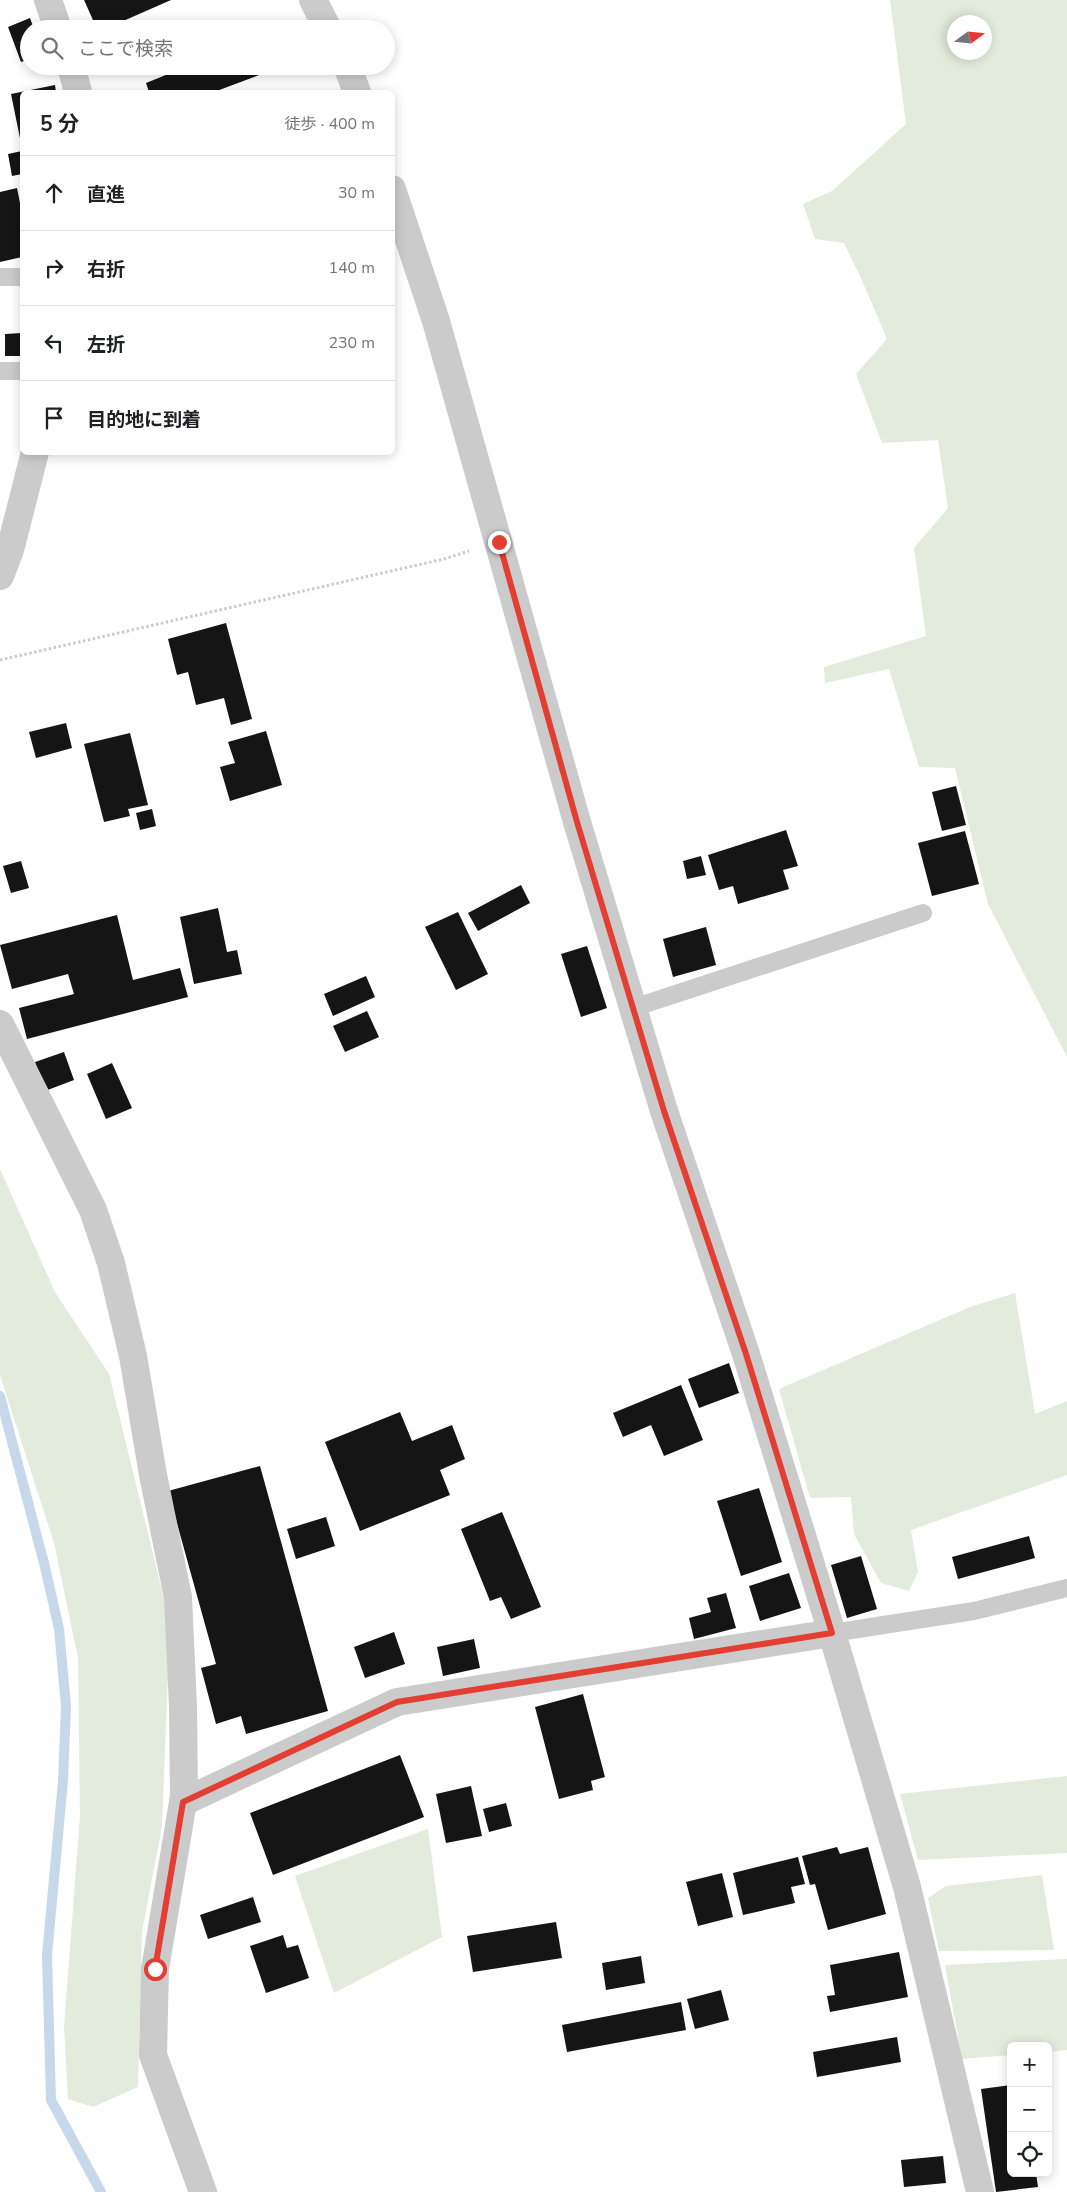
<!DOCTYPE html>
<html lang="ja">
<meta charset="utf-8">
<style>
body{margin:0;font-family:"Nunito Sans","Noto Sans JP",sans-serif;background:#f6f6f6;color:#202124}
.controls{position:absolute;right:15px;bottom:15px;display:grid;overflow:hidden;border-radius:8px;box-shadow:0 2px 12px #0003}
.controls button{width:45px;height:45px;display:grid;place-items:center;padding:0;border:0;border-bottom:1px solid #e0e0e0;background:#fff;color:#202124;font:25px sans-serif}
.compass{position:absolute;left:947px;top:15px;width:45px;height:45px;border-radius:50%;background:#fff;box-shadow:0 2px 12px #0003;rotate:75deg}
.stop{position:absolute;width:15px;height:15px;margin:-11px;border:4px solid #e33e32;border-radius:50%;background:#fff}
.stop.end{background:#e33e32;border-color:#fff;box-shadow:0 1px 5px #0008}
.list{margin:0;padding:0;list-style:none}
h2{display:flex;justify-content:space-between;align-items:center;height:65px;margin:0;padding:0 20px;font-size:21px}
h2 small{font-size:16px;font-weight:400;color:#757577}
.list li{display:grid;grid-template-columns:32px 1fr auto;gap:15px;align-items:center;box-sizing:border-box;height:75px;padding:0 20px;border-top:1px solid #e0e0e0}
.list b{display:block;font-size:19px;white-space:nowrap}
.list em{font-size:16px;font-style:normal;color:#757577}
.icon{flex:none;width:28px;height:28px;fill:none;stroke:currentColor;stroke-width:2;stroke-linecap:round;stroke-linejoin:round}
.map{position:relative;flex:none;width:1067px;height:2192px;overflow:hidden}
.search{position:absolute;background:#fff;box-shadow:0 2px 12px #0003;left:20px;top:20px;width:375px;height:55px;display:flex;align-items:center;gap:12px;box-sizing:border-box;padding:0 18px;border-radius:28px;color:#757577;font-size:19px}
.panel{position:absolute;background:#fff;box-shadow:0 2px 12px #0003;left:20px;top:90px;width:375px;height:365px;border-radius:8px}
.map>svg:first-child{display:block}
.green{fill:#e2ebdc;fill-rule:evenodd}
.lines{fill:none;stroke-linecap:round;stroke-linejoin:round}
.stream{stroke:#c8d8eb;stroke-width:10}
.building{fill:#151515}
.path{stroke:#cbcbcb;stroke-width:3;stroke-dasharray:2.5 2.5;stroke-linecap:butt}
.service{stroke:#cbcbcb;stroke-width:18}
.minor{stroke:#cbcbcb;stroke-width:28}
.route{stroke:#e33e32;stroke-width:6}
</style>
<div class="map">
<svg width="1067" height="2192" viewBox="0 0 1067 2192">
<rect width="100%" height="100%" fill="#fff"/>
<g class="green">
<path d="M890,0h177v1057l-79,-153 -33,-136 -36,-1 -30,-98 -64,14 -1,-16 102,-31 -12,-88 34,-40 -10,-68 -56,3 -26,-69 31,-35 -26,-61 -17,-35 -29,-4 -12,-35 29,-13 74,-67zM954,22h30v30h-30z"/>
<polygon points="0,1169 55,1292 109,1374 170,1623 162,1826 142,1932 138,2087 93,2107 68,2099 64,2027 80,1815 78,1658 54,1543 0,1375"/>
<polygon points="1015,1293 1035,1414 1067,1401 1067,1475 911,1530 918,1572 909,1591 881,1583 854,1534 851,1497 810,1498 779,1389 970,1307"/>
<polygon points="1067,1776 1067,1853 918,1860 900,1794"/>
<polygon points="428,1829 442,1937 334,1993 295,1876"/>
<polygon points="1042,1875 1054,1950 939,1951 928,1898 946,1886"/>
<polygon points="1067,1959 1067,2050 1048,2052 1048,2046 1011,2046 1011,2055 962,2059 945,1965"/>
</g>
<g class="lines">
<polyline class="stream" points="0,1396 45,1567 59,1629 66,1706 63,1781 47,1955 51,2100 101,2192"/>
</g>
<g class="building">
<polygon points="84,0 171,0 105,29 97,29"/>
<polygon points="30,18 34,29 29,29 29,59 21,62 8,27"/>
<polygon points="188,66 256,66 259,75 214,92 149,92 146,83"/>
<polygon points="55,85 56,92 22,92 22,148 11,94"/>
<polygon points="22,151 22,174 12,176 8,154"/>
<polygon points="17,188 22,213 22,257 0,262 0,192"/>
<polygon points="22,333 22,356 5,356 5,334"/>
<polygon points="226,623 252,719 231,725 224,698 196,705 188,672 177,675 168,639"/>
<polygon points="66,723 72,748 36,758 29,732"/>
<polygon points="266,731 282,785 230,801 220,767 235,763 228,742"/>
<polygon points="130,733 148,805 128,809 130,816 104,822 84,744"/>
<polygon points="956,786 966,825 942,831 932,792"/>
<polygon points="152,809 156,826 140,830 136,813"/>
<polygon points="786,830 798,866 783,870 789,889 738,904 733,886 719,890 708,855"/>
<polygon points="965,831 979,884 932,896 918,843"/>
<polygon points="701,856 706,875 687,879 683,861"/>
<polygon points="21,861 29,888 11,893 3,866"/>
<polygon points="521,885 530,903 478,931 468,913"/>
<polygon points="218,908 227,952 237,950 242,974 194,984 180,917"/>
<polygon points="458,912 488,974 456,990 425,927"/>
<polygon points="117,915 133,980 180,968 188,997 27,1039 19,1008 74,994 68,974 12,989 0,945"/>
<polygon points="706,927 716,965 673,977 663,939"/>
<polygon points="587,946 607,1008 581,1017 561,954"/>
<polygon points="366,976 375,997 333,1016 324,994"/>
<polygon points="367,1011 379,1037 345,1052 333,1026"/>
<polygon points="64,1052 74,1080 45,1091 35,1062"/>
<polygon points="112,1063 132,1108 106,1119 87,1074"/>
<polygon points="729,1363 739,1393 699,1408 688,1379"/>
<polygon points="681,1385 703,1440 664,1456 651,1425 623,1437 613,1413"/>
<polygon points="400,1412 412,1441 452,1425 465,1459 440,1470 450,1495 360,1531 325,1442"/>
<polygon points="260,1466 328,1711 246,1734 241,1716 216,1724 201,1668 216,1664 168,1491"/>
<polygon points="759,1488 782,1562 741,1576 717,1501"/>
<polygon points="502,1512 541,1607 511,1619 501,1597 490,1601 461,1529"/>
<polygon points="326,1517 335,1546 296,1559 287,1529"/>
<polygon points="1029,1536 1035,1558 958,1579 952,1557"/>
<polygon points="861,1556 877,1609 847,1618 831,1565"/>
<polygon points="789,1573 801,1608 760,1621 749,1586"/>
<polygon points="726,1593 736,1628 694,1639 689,1618 711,1612 707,1598"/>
<polygon points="394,1632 405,1664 365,1678 354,1647"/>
<polygon points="474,1639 480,1668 443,1676 437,1647"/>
<polygon points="583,1694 605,1777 591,1781 593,1790 559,1799 535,1707"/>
<polygon points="400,1755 424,1817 273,1875 250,1813"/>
<polygon points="471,1786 482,1836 446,1843 436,1794"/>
<polygon points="506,1803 512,1826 489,1832 483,1809"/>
<polygon points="837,1847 840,1854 868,1847 886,1914 828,1930 815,1884 810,1885 802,1856"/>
<polygon points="798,1857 805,1884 791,1887 795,1903 743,1915 733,1873"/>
<polygon points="722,1873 733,1917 698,1926 686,1882"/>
<polygon points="253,1897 261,1922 208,1939 200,1915"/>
<polygon points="556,1922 562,1958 473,1972 467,1936"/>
<polygon points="283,1935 287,1948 298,1945 309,1978 266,1993 250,1946"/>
<polygon points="899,1952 908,1997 830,2012 827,1996 835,1995 830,1965"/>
<polygon points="641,1956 645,1983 606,1990 602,1963"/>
<polygon points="721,1990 729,2020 695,2029 687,1999"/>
<polygon points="681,2002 686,2030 567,2052 562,2025"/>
<polygon points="897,2037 901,2062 817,2077 813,2052"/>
<polygon points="1011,2085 1011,2173 1036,2173 1038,2187 996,2192 981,2089"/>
<polygon points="943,2156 946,2183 904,2187 901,2160"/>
</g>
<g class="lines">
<polyline class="path" points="0,660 444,559 469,551"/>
<g class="service">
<polyline points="0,277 22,277"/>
<polyline points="0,371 22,371"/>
<polyline points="633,1008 923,913"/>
<polyline points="832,1633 974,1611 1067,1588"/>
</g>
<g class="minor">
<polyline points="48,0 58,29"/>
<polyline points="313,0 328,29"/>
<polyline points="71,66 78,92"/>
<polyline points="347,66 357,92"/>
<polyline points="392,189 436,321 577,822 664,1111 746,1354 832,1633 907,1887 980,2192"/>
<polyline points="0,576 10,550 35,452"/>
<polyline points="0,1024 93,1210 111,1263 133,1356 153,1475 178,1597 183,1707 184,1796 155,1969 153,2055 203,2192"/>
<polyline points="183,1802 397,1702 832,1633"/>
</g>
</g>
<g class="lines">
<polyline class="route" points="155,1969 183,1802 397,1702 832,1633 746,1354 664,1111 577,822 499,542"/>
</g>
</svg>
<div class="controls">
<button>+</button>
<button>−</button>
<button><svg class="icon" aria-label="locate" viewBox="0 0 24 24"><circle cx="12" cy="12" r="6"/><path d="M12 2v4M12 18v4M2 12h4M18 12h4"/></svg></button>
</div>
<svg class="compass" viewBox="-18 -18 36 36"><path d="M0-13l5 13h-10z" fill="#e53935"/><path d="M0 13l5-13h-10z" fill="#757577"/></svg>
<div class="stop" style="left:155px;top:1969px"></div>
<div class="stop end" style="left:499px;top:542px"></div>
<div class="search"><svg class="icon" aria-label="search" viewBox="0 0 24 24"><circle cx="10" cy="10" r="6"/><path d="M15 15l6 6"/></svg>ここで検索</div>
<section class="panel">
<h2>5 分<small>徒歩 · 400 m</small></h2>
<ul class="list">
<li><svg class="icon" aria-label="ahead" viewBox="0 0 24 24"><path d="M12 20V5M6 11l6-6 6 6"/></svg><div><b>直進</b></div><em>30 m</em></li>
<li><svg class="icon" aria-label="right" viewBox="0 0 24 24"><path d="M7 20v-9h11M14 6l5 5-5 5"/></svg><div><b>右折</b></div><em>140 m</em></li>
<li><svg class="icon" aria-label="left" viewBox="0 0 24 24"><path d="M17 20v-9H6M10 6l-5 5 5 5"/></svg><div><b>左折</b></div><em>230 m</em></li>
<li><svg class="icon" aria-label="arrive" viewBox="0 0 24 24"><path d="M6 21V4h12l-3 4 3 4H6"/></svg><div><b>目的地に到着</b></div></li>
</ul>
</section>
</div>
